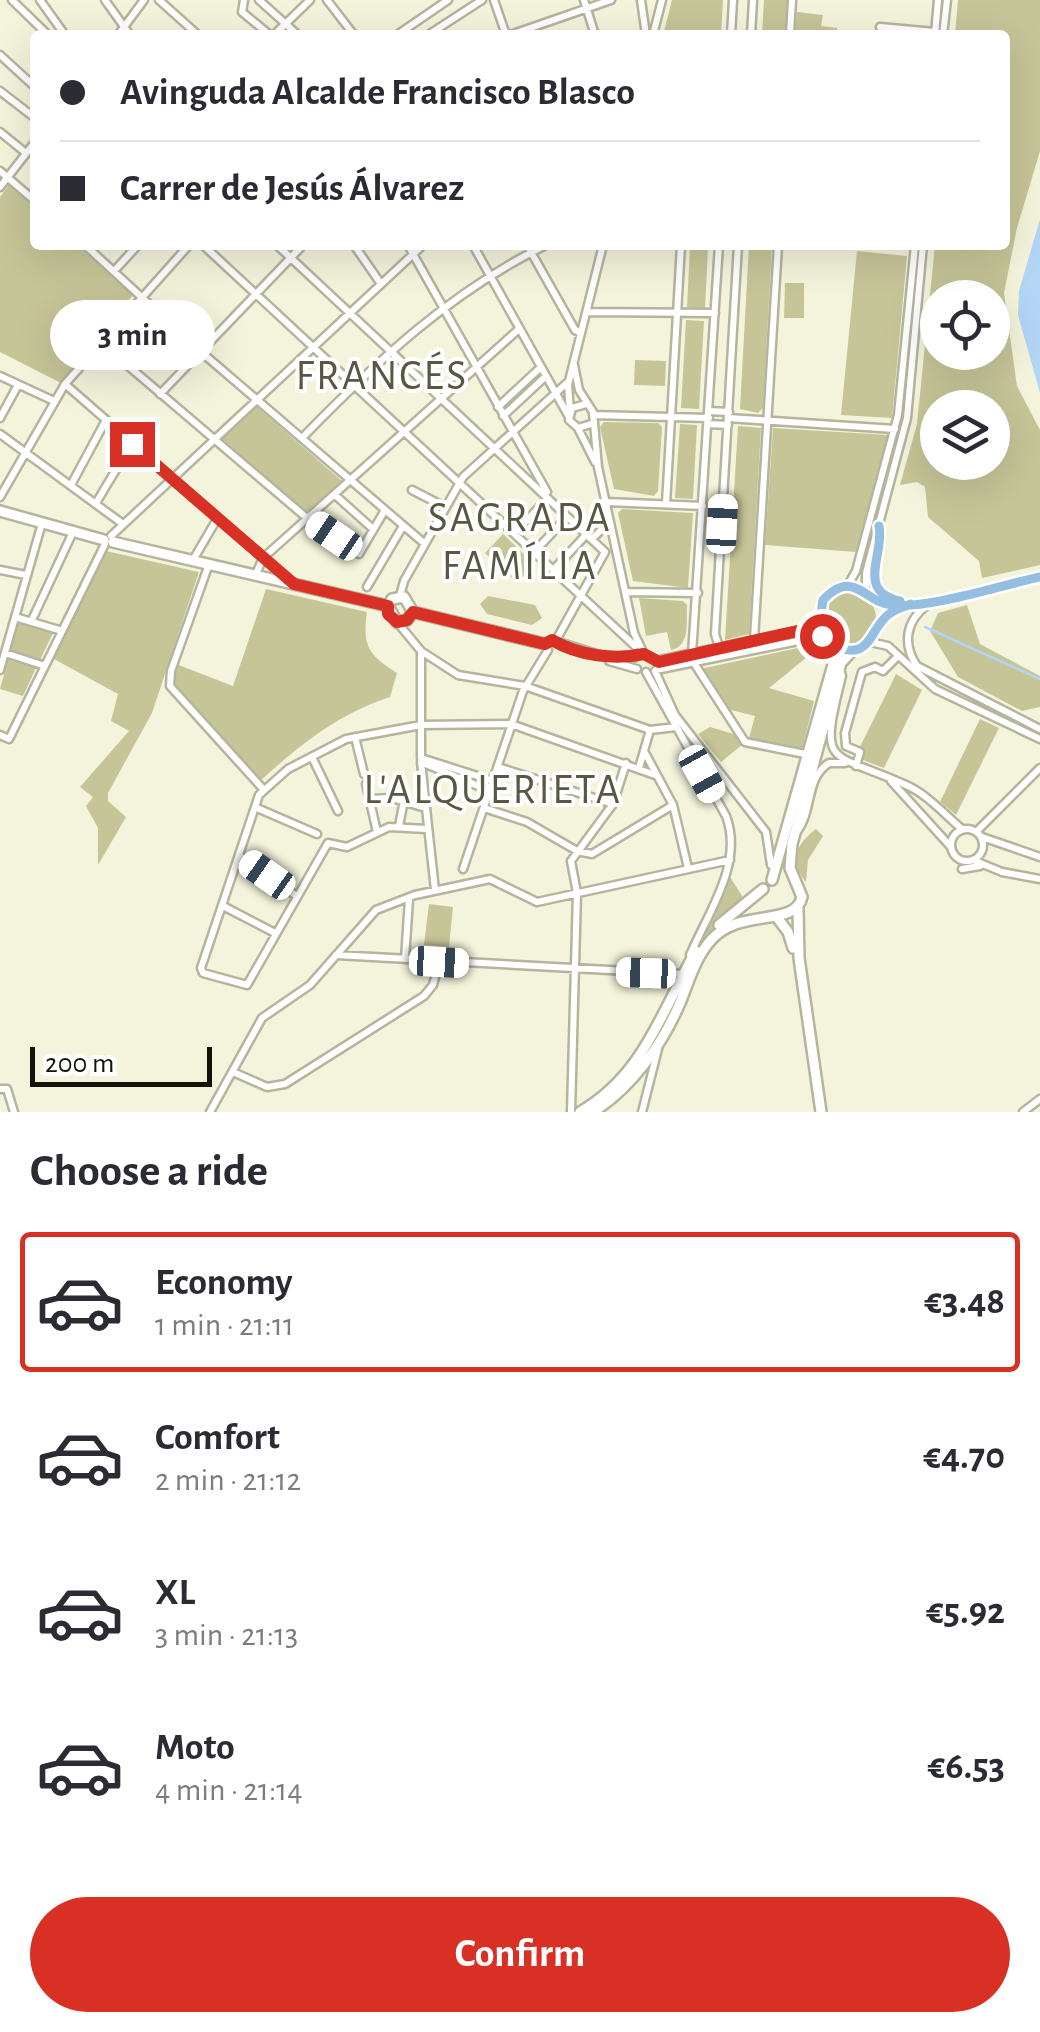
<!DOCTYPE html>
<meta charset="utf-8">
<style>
:root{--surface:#fff;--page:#f7f7f7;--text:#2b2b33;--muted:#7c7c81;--line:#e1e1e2;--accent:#d93025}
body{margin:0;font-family:"Alegreya Sans",sans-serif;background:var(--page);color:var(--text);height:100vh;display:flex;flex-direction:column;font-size:38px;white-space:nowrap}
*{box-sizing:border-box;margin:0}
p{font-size:32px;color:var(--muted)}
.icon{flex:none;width:55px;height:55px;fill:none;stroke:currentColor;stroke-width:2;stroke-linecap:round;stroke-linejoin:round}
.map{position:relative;height:1112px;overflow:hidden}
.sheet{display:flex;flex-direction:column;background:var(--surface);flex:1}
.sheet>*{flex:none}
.hud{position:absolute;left:30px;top:30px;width:980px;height:220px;border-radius:10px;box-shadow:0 10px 40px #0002;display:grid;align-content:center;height:220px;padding:0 30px;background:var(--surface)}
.tools{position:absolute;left:920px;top:280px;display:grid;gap:20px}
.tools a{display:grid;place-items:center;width:90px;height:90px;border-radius:50%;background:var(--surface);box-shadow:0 10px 40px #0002;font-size:50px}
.scale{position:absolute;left:30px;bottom:25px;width:182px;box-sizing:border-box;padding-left:10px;border:5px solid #13130a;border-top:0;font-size:28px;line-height:35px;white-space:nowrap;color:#13130a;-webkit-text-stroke:8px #fff;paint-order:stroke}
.end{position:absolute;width:45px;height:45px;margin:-22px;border:12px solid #d93025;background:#fff;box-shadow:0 0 0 5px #fff}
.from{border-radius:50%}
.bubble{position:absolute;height:70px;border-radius:35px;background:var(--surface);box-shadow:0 10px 40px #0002;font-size:32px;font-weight:700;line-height:70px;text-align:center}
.car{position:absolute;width:30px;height:60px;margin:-30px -15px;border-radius:12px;box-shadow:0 0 8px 2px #0007;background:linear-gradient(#fff 24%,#345 0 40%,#fff 0 76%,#345 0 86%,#fff 0)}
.hud b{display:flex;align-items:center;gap:35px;height:95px;font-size:38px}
.hud b+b{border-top:2px solid var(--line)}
.hud i{width:25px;height:25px;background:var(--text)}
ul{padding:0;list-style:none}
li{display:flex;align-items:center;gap:30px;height:140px;margin:0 20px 15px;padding:0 10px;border:5px solid transparent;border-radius:10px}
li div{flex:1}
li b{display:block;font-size:38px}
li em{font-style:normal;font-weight:700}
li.active{border-color:var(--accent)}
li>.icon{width:90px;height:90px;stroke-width:1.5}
h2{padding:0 30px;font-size:45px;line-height:120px}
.primary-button{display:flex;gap:20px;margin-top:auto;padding:20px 30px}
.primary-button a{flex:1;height:115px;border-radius:60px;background:var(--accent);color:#fff;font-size:40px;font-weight:700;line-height:115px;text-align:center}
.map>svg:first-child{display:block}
</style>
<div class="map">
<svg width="1040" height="1112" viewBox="0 0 1040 1112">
<rect width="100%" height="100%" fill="#f4f4dc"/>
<path fill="#c6c598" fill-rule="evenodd" d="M672,0H723L721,35H663Z
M764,0H787L785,35H762Z
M958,0H1040V151L1017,228L1004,293L1017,386L1040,430V565L982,578L979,561L928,517L925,487L917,482L900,485L917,424L935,245H1005V35H955ZM938,298H992V352H938ZM938,408H992V462H938Z
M797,12L823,15L821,26L837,28V35H795Z
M9,185L35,208V245H77L133,295L61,383L0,352V197Z
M749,245H772L763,408L758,413L740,409Z
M690,248H708L705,309L687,307Z
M857,251L907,256L892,418L841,415Z
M785,283H804V318H784Z
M686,320L704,321L699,409L681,408Z
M635,360L666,361L665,386L634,385Z
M256,406L343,482L308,516L220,441Z
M604,422L658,423L662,427L658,491L654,496L614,489L600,427Z
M680,424L697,425L693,499L675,498Z
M738,426L761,428L749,634L725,640Z
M773,428L888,435L856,552L765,545Z
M622,509L693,513L688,588L633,581L618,513Z
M503,534L535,565L517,583L485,553Z
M106,551L199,572L152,713L108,793V801L126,817L98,865V828L86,806L93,797L80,787L129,731L111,721L118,694L52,658Z
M266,589L367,612C362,645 368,655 397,673L390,697C338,714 301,744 260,781L173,682L176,664L233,686Z
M824 618a26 26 0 1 1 52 0a26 26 0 1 1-52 0Z
M488,596L535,605L542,618L532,625L487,614L480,604Z
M639,598L683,601L687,605C686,622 691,646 671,650L667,632L646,636Z
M967,605L980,644L1040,676V707L1022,711L958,677L930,631L938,613Z
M19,621L53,633L40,660L10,651Z
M807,646L817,649L769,688L814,701L802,750L749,738L755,716L731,710L729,714L700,669Z
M8,660L36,668L23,696L0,689Z
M896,674L922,690L884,768L855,757Z
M980,719L999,728L956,815L940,802Z
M710,727L744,737L743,744L721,762L698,734Z
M816,829L823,836L808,860L806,882C787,862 797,843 816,829Z
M730,877L746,902L701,939Z
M429,904L453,907L449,947L424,945Z"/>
<path fill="#b3d5f6" d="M1040,219V393L1018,315L1019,291Z"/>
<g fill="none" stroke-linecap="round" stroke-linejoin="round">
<path stroke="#b3d5f6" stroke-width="2.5" d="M925,627L1040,679"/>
<g stroke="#b5b59e" stroke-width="11">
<path id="street" d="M12,0L48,35
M40,0L65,35
M105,0L130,35
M159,0L198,35
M244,0L242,12L270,35
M259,0L298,35
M327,0L354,35
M494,0L506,35
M584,0L595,35
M641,0L646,35
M880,27L935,32
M935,34L938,0
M118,35L144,0
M274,35L310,0
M397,35L448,0
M428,35L482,0
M510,35L611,0
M653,35L662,0
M731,35L733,0
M751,35L753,0
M790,35L792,0
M943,35L947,0
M0,55L35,87
M0,91L35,118
M0,132L26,153
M0,171L35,201
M0,187L35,142
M85,245L200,351L425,544
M203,245L635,646
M277,245L605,552L555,642
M354,245L381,284
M408,245L547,492
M473,245L569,417
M527,245L575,330L581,333
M114,271L138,245
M587,312L715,313
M99,341L308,519L359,554L385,510
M574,365L579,390L593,412L598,467L634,633L644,654
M0,376L54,401
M65,384L290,581
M160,394L303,245
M586,404L572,408L569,420L578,428L591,424
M498,407L541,367
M570,411L568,385L603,245
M709,411L729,412
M593,415L709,418
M503,416L546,376
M0,418L18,385
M728,418L895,429
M708,424L728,425
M578,428L595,462
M0,434L123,524
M302,438C376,362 450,292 546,245
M71,485L106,420
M412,490L445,507
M335,495L373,529
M0,497L65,384L189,245
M606,502L703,506
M96,503L132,443
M666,504L681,245
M517,531L545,501
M111,536L423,245
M592,539L609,522
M537,549L565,519
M193,560L217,519
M209,564L171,671L170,686L264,790
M556,567L584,537
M0,570L26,575
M256,574L263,558L519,329
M848,585L856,571L898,415L915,245
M367,587L403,526
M866,591V573L907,418L923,245
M625,592L698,593
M400,596L404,581L463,477L569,381
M927,605C906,621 902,644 917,666L1040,729
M15,617L59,630
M31,622L73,532
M397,622L421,651L458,675L525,686L650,730L676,727
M754,640L778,245
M870,642L888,646L935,689L1040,739
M545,644L552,640L606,657L634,658
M719,647L715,634L738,245
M5,653L42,665
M421,653V758L493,781
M692,654L719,245
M609,661L637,669
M655,661L802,630L817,618
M694,663L745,742L805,754
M840,669L842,676C818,770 829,750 906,785C927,794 945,815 962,829
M0,670L42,523
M656,670L823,636
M655,671L675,715L766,832L771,865
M646,672L726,816C744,863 708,913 690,955
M0,735L9,739L105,544
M355,737L364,774
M644,751L673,805L688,868
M312,757L338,811
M856,766L860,752L846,746L845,733L862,672L875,667L883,671L897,657
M498,767L613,804
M639,768L650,730
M891,781L951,847
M366,784L377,832
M369,799L392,798L422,807
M257,808L317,834
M484,808L527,822L577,851L592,854L673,805
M399,826L404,800
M951 845a16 16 0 1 1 32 0a16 16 0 1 1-32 0Z
M426,829L389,827L347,847L328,843L247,985L203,973L201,968L259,795L288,769L346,739L421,725L511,724L655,775
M977,831L1040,768
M795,834C814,813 804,779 829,763H845
M982,837L1040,857
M240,856L295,895
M973,860L1002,872L1040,879
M463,869L523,691L548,650
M962,869L980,866
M435,890L421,762L490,791
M223,906L275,933
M336,955L683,974
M405,959L409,899
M233,1072L267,1087L285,1084L424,996L433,985L439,962
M0,1089H7L14,1112
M210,1112L262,1018L310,985L376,910L415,895L490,879L537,902L730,860
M571,1112L577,893L571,861L613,804L626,763
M642,1112L658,1049
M1023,1112L1040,1099"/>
</g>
<g stroke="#b5b59e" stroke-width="14">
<path id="secondary" d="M0,511L104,540
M113,542L388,606
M388,606L392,599L404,597L413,612
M388,606L397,622L407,620L413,612
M413,612L545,644
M772,880L834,661L832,645
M798,909L799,958L821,1112
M776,916L788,932L793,948
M719,925L763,889
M580,1112C644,1075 661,1012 696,951
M593,1112C632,1087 662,1045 680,1003C689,981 695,958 711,940C740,907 795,928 802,897L790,868L792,844L841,663L853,650"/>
</g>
<g stroke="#fff" stroke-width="14">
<path id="primary" d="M879,526C885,554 855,591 900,601
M911,604C904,607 895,609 889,614C868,630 872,663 832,645L819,627L823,600C854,567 864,603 892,605C929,609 1002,585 1040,577"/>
</g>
<use href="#street" stroke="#fff" stroke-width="6"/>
<use href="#secondary" stroke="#fff" stroke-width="9"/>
<use href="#primary" stroke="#95bee1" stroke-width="9"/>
</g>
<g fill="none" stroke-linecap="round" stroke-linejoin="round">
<path stroke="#d93025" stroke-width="12" d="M132,444L294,584L388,606V614L397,622L407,620L413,612L545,644L552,640C579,656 615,660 644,654L659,662L802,630L817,618L822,636"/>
</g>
<g text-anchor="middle" stroke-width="8" stroke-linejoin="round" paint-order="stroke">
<g font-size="42" letter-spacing="2.5" fill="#575742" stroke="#fff">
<text x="382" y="389">FRANCÉS</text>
<text x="520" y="531">SAGRADA<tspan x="520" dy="48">FAMÍLIA</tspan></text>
<text x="493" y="803">L'ALQUERIETA</text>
</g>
</g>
</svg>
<div class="tools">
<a><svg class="icon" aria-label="locate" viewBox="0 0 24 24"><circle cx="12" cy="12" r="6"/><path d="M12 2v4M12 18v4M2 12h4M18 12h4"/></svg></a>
<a><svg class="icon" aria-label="layers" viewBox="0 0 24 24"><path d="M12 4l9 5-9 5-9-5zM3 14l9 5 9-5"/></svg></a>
</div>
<div class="scale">200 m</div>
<i class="end from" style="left:822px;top:636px"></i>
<i class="end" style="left:132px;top:444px"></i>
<div class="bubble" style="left:50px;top:300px;width:165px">3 min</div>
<i class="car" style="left:722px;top:524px;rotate:3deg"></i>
<i class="car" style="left:334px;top:536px;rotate:304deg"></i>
<i class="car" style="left:702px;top:774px;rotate:151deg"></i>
<i class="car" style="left:267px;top:875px;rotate:305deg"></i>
<i class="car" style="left:439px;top:962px;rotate:93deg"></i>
<i class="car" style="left:646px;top:973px;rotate:272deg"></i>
<div class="hud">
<b><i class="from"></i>Avinguda Alcalde Francisco Blasco</b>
<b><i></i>Carrer de Jesús Álvarez</b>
</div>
</div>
<section class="sheet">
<h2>Choose a ride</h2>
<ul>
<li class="active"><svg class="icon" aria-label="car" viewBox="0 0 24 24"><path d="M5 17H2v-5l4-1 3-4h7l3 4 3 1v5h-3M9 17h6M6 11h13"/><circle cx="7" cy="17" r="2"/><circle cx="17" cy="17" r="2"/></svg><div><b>Economy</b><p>1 min · 21:11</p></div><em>€3.48</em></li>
<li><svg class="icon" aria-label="car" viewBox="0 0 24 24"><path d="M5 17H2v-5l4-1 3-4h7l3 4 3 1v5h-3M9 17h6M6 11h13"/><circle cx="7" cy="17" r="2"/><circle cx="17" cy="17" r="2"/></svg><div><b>Comfort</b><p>2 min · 21:12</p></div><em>€4.70</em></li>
<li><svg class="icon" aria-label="car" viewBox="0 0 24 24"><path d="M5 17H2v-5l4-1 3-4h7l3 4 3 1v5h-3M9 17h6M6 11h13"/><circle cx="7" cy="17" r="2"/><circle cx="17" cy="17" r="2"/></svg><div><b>XL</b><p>3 min · 21:13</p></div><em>€5.92</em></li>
<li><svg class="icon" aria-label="car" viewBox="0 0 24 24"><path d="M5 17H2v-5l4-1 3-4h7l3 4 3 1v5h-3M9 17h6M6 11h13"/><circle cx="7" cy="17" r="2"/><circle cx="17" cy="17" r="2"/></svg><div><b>Moto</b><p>4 min · 21:14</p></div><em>€6.53</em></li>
</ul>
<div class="primary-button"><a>Confirm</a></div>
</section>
